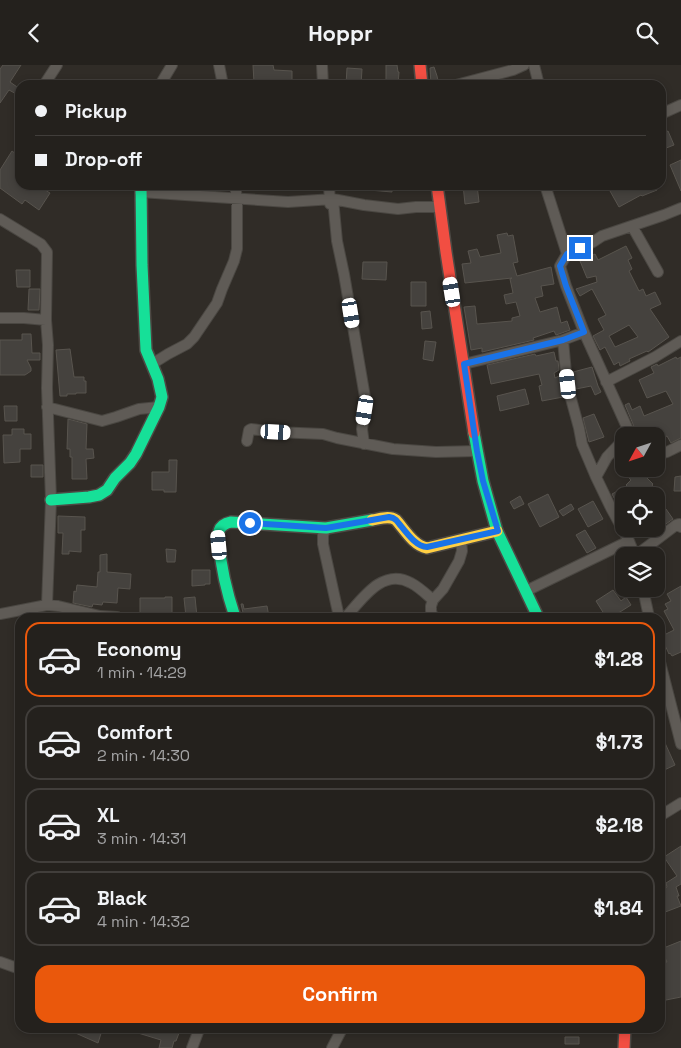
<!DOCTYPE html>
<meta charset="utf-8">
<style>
:root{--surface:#24211d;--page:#2c2926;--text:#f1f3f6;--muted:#a3a3a4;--line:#413e3b;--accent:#ea580c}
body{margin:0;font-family:"Space Grotesk",sans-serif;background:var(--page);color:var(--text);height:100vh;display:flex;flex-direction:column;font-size:19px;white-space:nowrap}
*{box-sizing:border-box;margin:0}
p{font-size:16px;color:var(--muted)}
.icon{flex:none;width:28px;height:28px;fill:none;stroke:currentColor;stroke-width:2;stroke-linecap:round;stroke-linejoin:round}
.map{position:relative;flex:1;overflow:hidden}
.panel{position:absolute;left:15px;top:548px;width:650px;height:420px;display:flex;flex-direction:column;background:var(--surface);border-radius:15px;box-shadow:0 2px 8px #0003,0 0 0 1px var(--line)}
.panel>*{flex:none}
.guide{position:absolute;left:15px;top:15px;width:651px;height:110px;border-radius:15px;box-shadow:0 2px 8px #0003,0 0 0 1px var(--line);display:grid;align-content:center;height:110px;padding:0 20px;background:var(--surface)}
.needle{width:32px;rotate:230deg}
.fabs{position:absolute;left:615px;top:362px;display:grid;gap:10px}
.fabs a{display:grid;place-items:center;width:50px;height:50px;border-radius:10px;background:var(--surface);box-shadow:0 2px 8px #0003,0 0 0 1px var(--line);font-size:25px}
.end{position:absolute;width:22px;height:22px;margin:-11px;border:6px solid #1a73e8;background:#fff;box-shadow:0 0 0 2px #fff}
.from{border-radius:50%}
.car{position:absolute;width:15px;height:30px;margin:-15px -8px;border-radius:6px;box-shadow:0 0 4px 1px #0007;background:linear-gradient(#fff 24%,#345 0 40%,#fff 0 76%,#345 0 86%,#fff 0)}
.guide b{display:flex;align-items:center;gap:18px;height:48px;font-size:19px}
.guide b+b{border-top:1px solid var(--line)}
.guide i{width:12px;height:12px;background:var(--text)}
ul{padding:9px 0 0;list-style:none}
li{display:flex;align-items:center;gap:15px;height:75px;margin:0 10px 8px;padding:0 10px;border:2px solid var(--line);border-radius:15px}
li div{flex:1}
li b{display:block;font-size:19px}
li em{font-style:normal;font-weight:800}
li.on{border-color:var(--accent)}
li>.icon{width:45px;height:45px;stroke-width:1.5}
.action{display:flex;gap:10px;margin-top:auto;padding:10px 20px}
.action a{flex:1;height:58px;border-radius:15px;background:var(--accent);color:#fff;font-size:20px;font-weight:800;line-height:58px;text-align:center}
header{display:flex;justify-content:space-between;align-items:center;height:65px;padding:0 20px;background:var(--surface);font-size:22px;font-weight:800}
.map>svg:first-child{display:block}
</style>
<header><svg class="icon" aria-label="back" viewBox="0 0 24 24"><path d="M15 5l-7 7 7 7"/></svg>Hoppr<svg class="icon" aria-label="search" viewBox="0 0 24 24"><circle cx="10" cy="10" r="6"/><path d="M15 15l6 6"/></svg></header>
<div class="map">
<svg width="681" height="983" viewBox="0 0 681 983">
<rect width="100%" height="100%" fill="#302c27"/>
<path fill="#45423e" stroke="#58544e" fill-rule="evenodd" d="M3,0H21L10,17L20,24V31L9,25L0,38V4Z
M253,0H273L274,5L292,6V20H257V18H254Z
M386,0H397L398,7H399L398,20H386Z
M434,2L437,11L439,20H431L430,3Z
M347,3L362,4L361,20H346Z
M668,66L674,80L661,85V69Z
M12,86L20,92V120H37L50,128L39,145L25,135L22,139L0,123V105Z
M681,95V126L670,100Z
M370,120H392V127L369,125Z
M463,120H477L479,137L465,139Z
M621,120H655L657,125L642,131L641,130L619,142L610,126Z
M507,168L508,171L513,170L518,197L513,198L517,211L551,202L554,219L541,221L543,231L535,233L540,247L557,242L561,258L567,256L570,265L556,270L554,266L533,273L534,275L482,287V283L471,285L464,242L475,241L477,259L512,256V253L520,251L516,237L506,239L504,230L513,228L510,214L512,213L465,218L462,199L471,198L468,186L477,184L480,192L501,188L497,170Z
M626,181L632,193L628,195L632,204L629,206L639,226L643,224L646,231L655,227L661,239L650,244L669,272L648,287L647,286L629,294L630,296L620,301L619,297L614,300L605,282L600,285L593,271L604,265L598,254L606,250L592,224L580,231L576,224L597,217L596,211L587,213L580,196L595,189L598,195ZM629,260L638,272L615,282L609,271Z
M363,197H387L386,215L362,214Z
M16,205H30V222H17Z
M411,217H426V241H411Z
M29,224H40L39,245H28Z
M430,246L432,263L422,264L421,247Z
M22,269H31L32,288H40V295H27L31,303V306L25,310H0V275H22Z
M425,276L436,277L433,296L423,294Z
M70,284L74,312H84V316H86V328H76V329H67V331H60L56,285Z
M554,287L556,296H558L559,305L554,308L555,313L559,311L563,332L542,336L539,321L542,320L539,309L491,319L487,300L535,289L536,291Z
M676,292L677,294L681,292V373L671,378L667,371L656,376V371H638L625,340L629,338L632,345L640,341L644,351L673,339L666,326L647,333L639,315L654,308L651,302L657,299L658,301Z
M592,302L598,321L601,327L595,330L591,321L576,324L574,318L573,307Z
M525,324L529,339L500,346L497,331Z
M4,341H17V356H5Z
M594,349L604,372L589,377L583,353Z
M68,354L87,359L86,384H93L94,393L86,394L87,414H72V392H70V384H67Z
M12,364H24V369H31V384H20V397L4,398L3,370H12Z
M169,395H177L176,427H164V425H152V407H169Z
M31,400H43V412H31Z
M621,404H647L653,411L646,412L653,419L652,420L656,425L649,431H624V452L612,429L627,421L626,420L631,415Z
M681,411V426H674L675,412Z
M548,429L559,452L540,462L528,439Z
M520,431L524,439L514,444L510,437Z
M593,436L603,454L588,462L578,444Z
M656,438L663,446L666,444L673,454L656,466Z
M571,439L574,444L563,451L559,446Z
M58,451L85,452V465H81V487L69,486V489H62L63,468H58Z
M585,465L596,483L587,488L576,470Z
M166,484L176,485L175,497H167Z
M107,489V507L131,509L130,524L118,523L117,538L103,537L102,540L93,539L92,542L73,538L74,526L76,527L77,520L97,522L98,507H100V490Z
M192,505H210V519H205V520L192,521Z
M681,521V587L672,591L670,588L669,589L664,578L660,580V572L674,565L664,546L668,544L665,539L671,536L667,529Z
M613,525L621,536L626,532L631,540L612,552H606L596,536Z
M165,532H172V552H164V550H140V533H165Z
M195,532L197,552H186L184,533Z
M241,539H243L244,544L267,541L269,552H244Z
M660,667L675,700L660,707Z
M681,781V819L676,822L679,831H677L681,841L660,849V826L667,822L666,818L677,811L664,792Z
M681,876V932L661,936L660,901L665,900V897H667L661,884Z
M62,962H86L92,965L93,962H103L98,978Z
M125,962H168L179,968L176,976H174L172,983H159L161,975L125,964Z
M565,972H579V979H565Z"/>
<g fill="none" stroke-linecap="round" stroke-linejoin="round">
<g stroke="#4a4742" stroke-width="12">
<path id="street" d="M219,0L223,20
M322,0L323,20
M534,0L539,20
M44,20L57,0
M160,20L172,0
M456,20L513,5L524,0
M661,49L681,40
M329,120L330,139
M545,120L567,189
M140,127L288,137L333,134L364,140L398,144L416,142H440
M333,134L337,176L344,209L366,338L362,364L364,379
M0,154L41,179L47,187L46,255
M632,161L658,207
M0,253H24L46,255L48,280L47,323L51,435L47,540
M563,275L567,319L579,363L582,379L596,412L611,443L629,476L635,491L676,460L679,459L681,462
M152,299L168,289L187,279L194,272L217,238L222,224L234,196L237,184V134L235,120
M464,299L563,275L584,267
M606,317L655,292L681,276
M47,342L102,356L116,352L139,344L159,342
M631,371L584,267L566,221L560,201L567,189L593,177L602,171L664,150L681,143
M247,376L249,365L251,364L276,367L323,369L337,373L393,384L436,387L477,386
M656,389L667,387L681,380
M596,412L607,392L624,374
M326,463L323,470V479L339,552
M643,524L649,552
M526,526L629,476
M0,549L47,540L58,541L100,551L117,552
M346,552C362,534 383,502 411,518C419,522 426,529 433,535
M433,552L431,546V541L433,535L443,524L459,496L462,486L461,475
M660,597L681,679
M660,751L681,738
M0,897L20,904
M192,983L200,962
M332,983L343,962"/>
</g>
<g stroke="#4d4944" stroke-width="14">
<path id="fast" d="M474,368L483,416L497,466L538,552
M51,435L89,432L99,430L107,425L115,413L130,398L136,389L159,342L162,332L158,314L146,285L142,200L141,120
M235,552C227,528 221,503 219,478C218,474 217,470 219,466C221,460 226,458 231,457L326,463L372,455"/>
</g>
<g stroke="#4d4944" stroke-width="14">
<path id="slow" d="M372,455C380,454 389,450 396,455C405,465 413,480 427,483L497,466"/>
</g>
<g stroke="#4d4944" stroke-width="14">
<path id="jam" d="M420,0L422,20
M437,120L446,187L474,368
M624,983L625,962"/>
</g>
<use href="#street" stroke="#5f5b56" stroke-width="10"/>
<use href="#fast" stroke="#16e098" stroke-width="11"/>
<use href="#slow" stroke="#ffcf43" stroke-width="11"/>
<use href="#jam" stroke="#f24e42" stroke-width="11"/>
</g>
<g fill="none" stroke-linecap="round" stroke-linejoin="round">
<path stroke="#1a73e8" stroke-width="6" d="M250,458L326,463L389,452L393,453L396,455C404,464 415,482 427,482L498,466L483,416L477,386L464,299L563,275L584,267L566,221L560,201L567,189L580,183"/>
</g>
</svg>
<div class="fabs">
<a><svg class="needle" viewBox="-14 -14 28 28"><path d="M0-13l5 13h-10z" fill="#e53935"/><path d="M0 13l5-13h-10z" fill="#a3a3a4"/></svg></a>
<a><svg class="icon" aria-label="locate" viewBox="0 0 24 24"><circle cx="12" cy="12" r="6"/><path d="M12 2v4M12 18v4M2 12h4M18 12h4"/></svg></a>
<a><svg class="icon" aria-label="layers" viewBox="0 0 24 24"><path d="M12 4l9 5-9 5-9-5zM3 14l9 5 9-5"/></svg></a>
</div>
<i class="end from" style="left:250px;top:458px"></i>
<i class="end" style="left:580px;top:183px"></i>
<i class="car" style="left:452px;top:227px;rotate:351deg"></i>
<i class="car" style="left:351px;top:248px;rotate:171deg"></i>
<i class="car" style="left:568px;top:319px;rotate:354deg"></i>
<i class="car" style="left:365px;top:345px;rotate:189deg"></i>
<i class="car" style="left:276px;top:367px;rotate:93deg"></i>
<i class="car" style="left:219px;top:480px;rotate:355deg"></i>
<div class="guide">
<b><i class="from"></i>Pickup</b>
<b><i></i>Drop-off</b>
</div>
<section class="panel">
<ul>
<li class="on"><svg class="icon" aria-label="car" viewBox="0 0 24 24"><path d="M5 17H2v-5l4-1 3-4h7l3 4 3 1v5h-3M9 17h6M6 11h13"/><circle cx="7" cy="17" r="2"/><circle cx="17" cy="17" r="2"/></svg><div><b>Economy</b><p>1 min · 14:29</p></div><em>$1.28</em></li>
<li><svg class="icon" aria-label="car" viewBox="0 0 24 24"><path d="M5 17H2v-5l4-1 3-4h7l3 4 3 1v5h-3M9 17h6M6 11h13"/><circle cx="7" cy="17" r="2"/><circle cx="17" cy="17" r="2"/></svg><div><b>Comfort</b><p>2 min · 14:30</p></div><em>$1.73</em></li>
<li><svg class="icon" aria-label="car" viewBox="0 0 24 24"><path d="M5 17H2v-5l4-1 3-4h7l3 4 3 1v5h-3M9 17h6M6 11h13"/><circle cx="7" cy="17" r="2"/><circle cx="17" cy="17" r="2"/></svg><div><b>XL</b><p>3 min · 14:31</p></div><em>$2.18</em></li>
<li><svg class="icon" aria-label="car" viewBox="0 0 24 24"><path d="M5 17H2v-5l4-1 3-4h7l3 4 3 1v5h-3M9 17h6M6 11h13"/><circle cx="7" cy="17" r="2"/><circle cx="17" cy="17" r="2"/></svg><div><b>Black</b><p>4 min · 14:32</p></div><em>$1.84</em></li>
</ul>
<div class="action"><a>Confirm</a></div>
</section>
</div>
